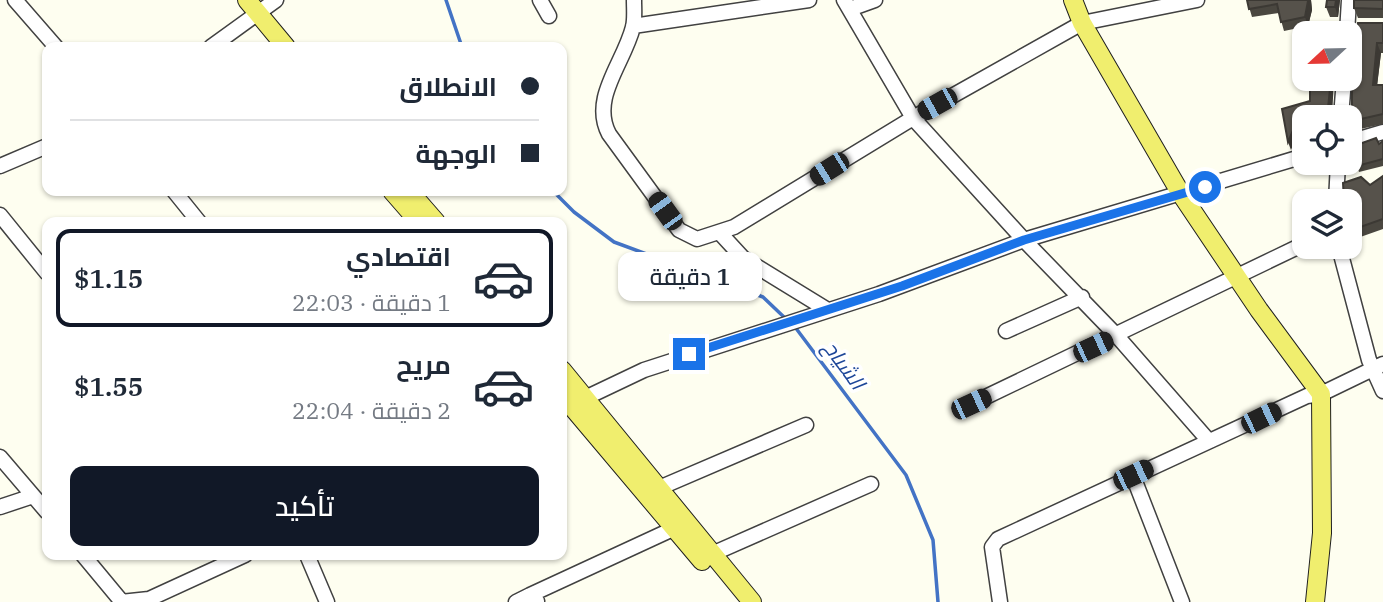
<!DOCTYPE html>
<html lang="ar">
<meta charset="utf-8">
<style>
:root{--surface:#fff;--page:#f2f2f3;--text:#1f2937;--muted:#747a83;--line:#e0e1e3;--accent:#111827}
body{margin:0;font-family:"IBM Plex Serif",Cairo,serif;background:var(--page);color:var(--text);direction:rtl;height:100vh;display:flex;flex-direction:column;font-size:26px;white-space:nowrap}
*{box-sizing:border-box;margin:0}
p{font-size:23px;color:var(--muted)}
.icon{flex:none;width:38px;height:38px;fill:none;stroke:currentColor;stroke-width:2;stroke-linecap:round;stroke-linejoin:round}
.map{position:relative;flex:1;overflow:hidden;direction:ltr}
.details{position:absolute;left:42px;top:217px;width:525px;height:343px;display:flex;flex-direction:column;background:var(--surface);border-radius:14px;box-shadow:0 2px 5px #0004;direction:rtl}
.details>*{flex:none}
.top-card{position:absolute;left:42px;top:42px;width:525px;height:154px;border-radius:14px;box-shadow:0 2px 5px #0004;direction:rtl;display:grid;align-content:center;height:154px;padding:0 28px;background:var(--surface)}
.needle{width:46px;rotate:248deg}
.fabs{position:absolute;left:1292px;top:21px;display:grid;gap:14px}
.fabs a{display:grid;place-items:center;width:70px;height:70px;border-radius:14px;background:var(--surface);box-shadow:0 2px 5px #0004;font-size:35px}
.end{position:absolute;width:32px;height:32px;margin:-16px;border:9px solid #1a73e8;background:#fff;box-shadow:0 0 0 4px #fff}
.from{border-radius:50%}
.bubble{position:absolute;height:49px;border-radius:14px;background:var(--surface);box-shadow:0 2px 5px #0004;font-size:23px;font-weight:600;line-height:49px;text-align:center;direction:rtl}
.car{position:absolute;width:21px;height:42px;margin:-21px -10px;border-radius:9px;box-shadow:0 0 5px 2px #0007;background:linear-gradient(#222 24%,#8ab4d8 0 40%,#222 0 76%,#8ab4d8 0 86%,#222 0)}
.top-card b{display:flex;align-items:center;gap:24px;height:66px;font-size:26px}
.top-card b+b{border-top:2px solid var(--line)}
.top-card i{width:18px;height:18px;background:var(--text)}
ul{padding:12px 0 0;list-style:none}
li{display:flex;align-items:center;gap:21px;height:98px;margin:0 14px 10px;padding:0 14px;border:4px solid transparent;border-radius:14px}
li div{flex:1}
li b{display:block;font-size:26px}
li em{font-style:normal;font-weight:600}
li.selected{border-color:var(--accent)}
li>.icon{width:63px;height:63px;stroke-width:1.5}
.button{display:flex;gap:14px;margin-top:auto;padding:14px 28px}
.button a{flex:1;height:80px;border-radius:14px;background:var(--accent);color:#fff;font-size:28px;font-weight:600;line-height:80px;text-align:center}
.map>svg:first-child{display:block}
</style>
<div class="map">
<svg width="1383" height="602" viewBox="0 0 1383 602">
<rect width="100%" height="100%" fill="#fefef0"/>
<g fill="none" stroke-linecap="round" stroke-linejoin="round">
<path stroke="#4373c5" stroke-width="3.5" d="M446,0L462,47
M553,191L574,212L614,242L763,297L786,319
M795,327L906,475L933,540L938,602"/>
<g stroke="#414141" stroke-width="17">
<path id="minor" d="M15,0L56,47
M540,0L549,16
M634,0C634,9 635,19 633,27C624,63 590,98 609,134L679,230L697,239L734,227L913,118L1082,23L1197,0
M844,0L913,118L1024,240L1117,336L1208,440
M850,9L875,0
M633,26L809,0
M1347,33L1349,0
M211,47L276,0
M1341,117L1344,79
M1349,142L1383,132
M0,166L47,146
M174,191L199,222
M1336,201L1338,163
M0,215L47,273
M720,233L743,258L826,309
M1339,247L1369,360L1383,391
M1006,331L1082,297
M971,404L1304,244
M562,409L644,370L879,294L1024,240L1304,156
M0,457L47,512
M1133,476L1182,602
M659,488L806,425
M0,507L33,496
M712,554L871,484
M83,555L122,602
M307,555L327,602
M530,595L675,528
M121,602L149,599L245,555
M516,602L530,595L537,601
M1000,602L992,547L998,539L1307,396L1321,394L1383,364"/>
</g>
<g stroke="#1f1f1f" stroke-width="20">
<path id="major" d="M247,0L286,47
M1073,0L1082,23L1181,194L1259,310L1321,394L1322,533L1315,602
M392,191L419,222
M409,191L436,222
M562,370L752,602
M562,395L702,561"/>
</g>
<use href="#minor" stroke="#fff" stroke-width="14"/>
<use href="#major" stroke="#f0ee6e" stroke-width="18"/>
</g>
<path fill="#4a4740" d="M1247,0H1311L1312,10L1308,26L1284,31L1279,13L1252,17Z
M1327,0H1340L1338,17H1330L1326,7Z
M1383,0V18H1358L1354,8Z
M1383,23V53H1381L1377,85H1383V124L1356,130L1352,121Z
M1383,141V166L1359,172L1357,166L1379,144Z
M1383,176V229L1349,241V201Z"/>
<path fill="#3c3934" d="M1308,0H1311L1312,10L1308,26L1305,17Z
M1336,0H1340L1338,17L1335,7Z
M1377,43L1381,53L1376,95L1373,85Z
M1331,79H1334L1332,117H1329L1328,108Z
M1298,119L1301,127L1291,150L1288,142Z"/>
<path fill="#56524b" stroke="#3c3934" stroke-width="2" d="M1247,0H1308V1L1305,17L1281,22L1277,4L1249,9Z
M1327,0H1336L1335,7H1326Z
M1354,0H1383V9L1354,8Z
M1358,23H1383V43H1377L1373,85H1383V114L1352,121V61Z
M1312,26L1335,28V33H1312Z
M1310,79H1331L1328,108L1329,117H1304V139L1303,138L1298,119L1288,142L1282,109L1310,101Z
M1376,138L1379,144L1383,141V159L1357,166L1354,146Z
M1383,176V219L1349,231V201H1344L1343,183L1361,177L1370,185Z"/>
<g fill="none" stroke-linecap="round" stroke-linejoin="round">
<path stroke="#1a73e8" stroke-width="9" d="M689,354L902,286L1024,240L1205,187"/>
</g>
<g text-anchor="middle" stroke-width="7" stroke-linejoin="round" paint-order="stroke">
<g font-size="21" font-style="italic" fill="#1e4799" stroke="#fff">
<text transform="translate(844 365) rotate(54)" y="7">الشياح</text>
</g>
</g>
</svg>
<div class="fabs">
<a><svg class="needle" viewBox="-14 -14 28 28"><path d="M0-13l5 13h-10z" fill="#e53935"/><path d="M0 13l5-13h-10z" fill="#747a83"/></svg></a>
<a><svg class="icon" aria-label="locate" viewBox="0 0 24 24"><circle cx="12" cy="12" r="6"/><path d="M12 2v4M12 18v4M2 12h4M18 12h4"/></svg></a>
<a><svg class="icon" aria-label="layers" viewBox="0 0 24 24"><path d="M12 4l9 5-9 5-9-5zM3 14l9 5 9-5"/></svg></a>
</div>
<i class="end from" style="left:1205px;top:187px"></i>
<i class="end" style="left:689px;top:354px"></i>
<div class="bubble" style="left:618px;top:252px;width:144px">1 دقيقة</div>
<i class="car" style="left:937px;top:104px;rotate:241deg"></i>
<i class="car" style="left:829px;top:169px;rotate:238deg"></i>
<i class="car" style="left:665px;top:211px;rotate:324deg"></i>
<i class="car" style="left:1093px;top:347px;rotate:65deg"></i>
<i class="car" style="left:971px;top:404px;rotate:65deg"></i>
<i class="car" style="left:1261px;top:418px;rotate:64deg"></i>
<i class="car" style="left:1133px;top:475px;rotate:65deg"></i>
<div class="top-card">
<b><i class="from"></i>الانطلاق</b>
<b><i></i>الوجهة</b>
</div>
<section class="details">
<ul>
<li class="selected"><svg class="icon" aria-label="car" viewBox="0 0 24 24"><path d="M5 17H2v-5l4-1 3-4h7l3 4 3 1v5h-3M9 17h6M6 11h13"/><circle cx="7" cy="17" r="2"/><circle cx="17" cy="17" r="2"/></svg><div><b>اقتصادي</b><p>1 دقيقة · 22:03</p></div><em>$1.15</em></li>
<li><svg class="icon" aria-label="car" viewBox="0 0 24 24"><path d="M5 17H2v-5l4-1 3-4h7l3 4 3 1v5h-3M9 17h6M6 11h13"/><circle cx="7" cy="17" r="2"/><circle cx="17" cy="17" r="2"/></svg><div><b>مريح</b><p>2 دقيقة · 22:04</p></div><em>$1.55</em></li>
</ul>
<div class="button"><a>تأكيد</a></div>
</section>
</div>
